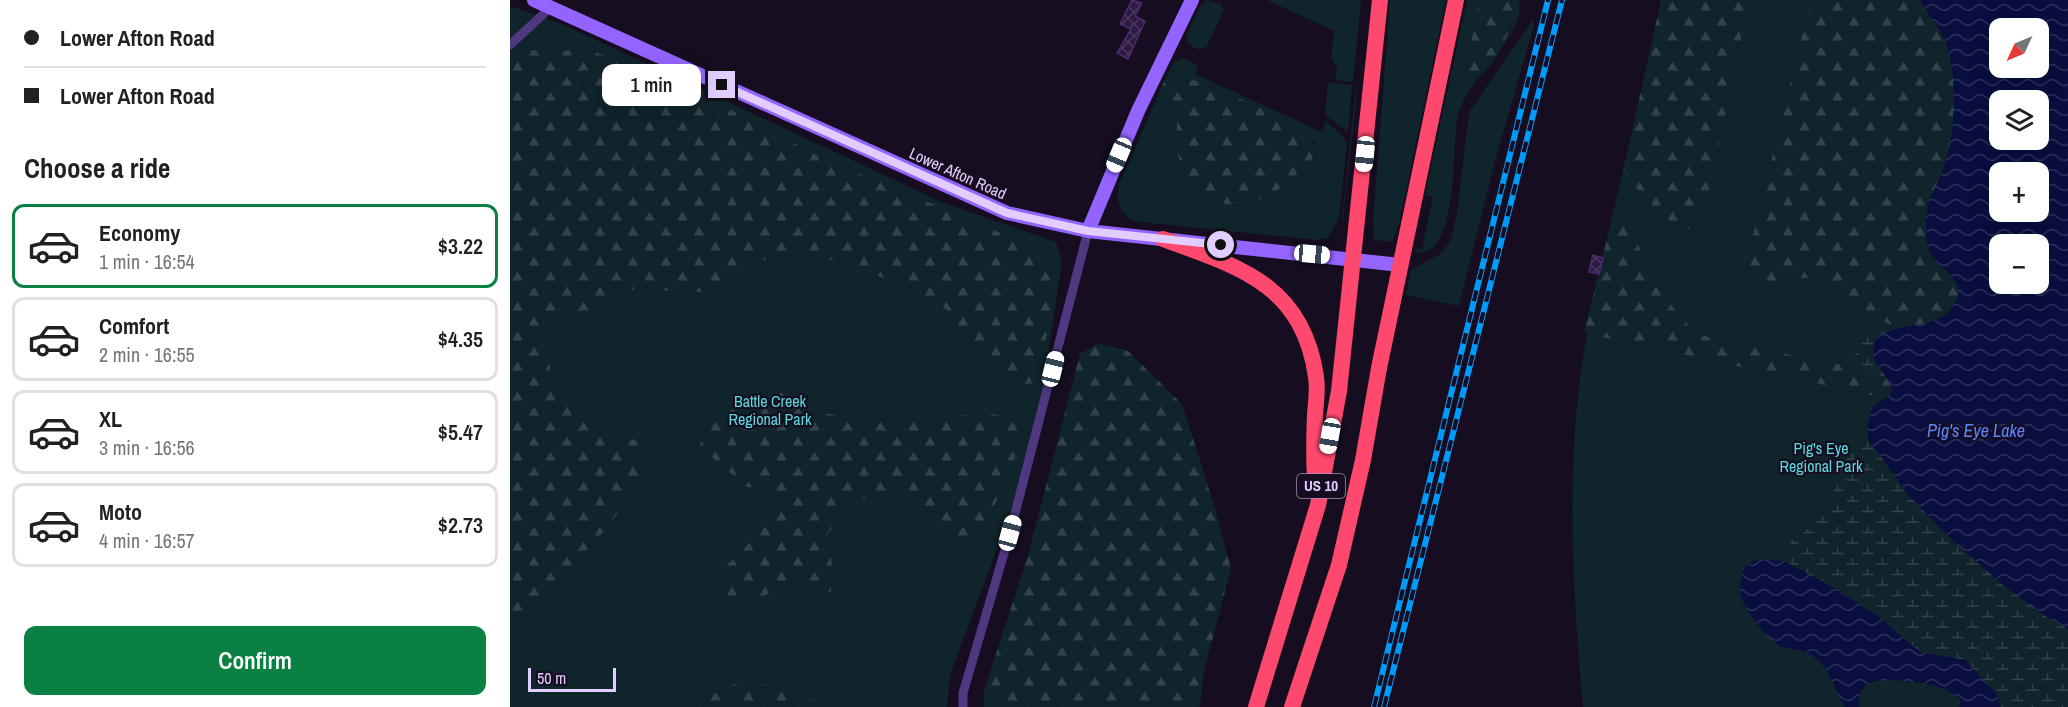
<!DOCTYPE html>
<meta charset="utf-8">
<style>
:root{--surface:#fff;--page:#f6f6f6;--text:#202124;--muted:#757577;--line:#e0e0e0;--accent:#0b8043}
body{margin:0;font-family:"Archivo Narrow",sans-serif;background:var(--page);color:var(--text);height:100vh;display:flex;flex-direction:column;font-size:22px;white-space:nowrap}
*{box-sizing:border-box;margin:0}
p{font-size:20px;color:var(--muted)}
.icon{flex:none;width:33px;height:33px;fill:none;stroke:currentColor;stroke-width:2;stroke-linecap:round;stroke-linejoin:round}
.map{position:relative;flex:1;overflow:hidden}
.panel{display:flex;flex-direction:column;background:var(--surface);width:510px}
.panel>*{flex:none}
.banner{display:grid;align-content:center;height:132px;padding:0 24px;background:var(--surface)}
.needle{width:39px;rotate:226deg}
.tools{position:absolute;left:1479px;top:18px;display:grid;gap:12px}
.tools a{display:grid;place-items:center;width:60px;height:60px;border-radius:12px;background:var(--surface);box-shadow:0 6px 24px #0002;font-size:30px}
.scale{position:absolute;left:18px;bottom:15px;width:88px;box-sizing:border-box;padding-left:6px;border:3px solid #e1cdff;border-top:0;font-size:16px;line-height:21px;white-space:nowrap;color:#e1cdff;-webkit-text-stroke:4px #160d21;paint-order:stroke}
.end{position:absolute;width:27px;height:27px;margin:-14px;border:8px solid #e1cdff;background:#111;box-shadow:0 0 0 3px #111}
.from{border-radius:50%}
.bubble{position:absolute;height:42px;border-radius:12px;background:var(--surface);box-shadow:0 6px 24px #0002;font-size:20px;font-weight:600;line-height:42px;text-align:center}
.car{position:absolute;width:18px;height:36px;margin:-18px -9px;border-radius:8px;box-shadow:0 0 4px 2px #0007;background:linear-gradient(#fff 24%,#345 0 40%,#fff 0 76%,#345 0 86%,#fff 0)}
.banner b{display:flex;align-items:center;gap:21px;height:57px;font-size:22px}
.banner b+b{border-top:2px solid var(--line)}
.banner i{width:15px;height:15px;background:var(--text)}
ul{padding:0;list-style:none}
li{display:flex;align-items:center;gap:18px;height:84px;margin:0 12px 9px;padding:0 12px;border:3px solid var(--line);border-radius:12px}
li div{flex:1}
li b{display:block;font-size:22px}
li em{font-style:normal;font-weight:600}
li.current{border-color:var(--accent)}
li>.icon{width:54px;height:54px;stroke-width:1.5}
h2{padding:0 24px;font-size:27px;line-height:72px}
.cta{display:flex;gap:12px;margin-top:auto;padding:12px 24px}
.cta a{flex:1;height:69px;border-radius:12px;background:var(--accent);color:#fff;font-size:24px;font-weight:600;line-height:69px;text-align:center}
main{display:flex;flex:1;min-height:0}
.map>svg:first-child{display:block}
</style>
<main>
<section class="panel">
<div class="banner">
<b><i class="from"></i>Lower Afton Road</b>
<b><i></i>Lower Afton Road</b>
</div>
<h2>Choose a ride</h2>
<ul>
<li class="current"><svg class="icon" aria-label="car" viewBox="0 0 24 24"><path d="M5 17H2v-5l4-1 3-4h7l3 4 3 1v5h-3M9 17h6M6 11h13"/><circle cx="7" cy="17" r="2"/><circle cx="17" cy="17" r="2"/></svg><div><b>Economy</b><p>1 min · 16:54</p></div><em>$3.22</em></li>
<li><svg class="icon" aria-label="car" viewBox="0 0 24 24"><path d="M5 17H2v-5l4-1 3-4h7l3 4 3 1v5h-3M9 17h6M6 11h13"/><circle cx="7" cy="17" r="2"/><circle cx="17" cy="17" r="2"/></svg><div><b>Comfort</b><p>2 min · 16:55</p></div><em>$4.35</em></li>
<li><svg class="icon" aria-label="car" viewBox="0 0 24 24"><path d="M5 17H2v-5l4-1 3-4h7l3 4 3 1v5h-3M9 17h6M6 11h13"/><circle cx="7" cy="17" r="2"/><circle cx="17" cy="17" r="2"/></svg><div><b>XL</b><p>3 min · 16:56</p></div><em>$5.47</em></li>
<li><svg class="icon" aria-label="car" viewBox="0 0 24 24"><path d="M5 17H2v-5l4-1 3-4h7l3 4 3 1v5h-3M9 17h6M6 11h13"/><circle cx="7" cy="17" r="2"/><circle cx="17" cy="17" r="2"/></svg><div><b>Moto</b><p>4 min · 16:57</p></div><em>$2.73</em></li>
</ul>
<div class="cta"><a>Confirm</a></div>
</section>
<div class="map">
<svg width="1558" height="707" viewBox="0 0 1558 707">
<defs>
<pattern id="forest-firs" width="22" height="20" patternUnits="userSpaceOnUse" patternTransform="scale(1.5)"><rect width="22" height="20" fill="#10242b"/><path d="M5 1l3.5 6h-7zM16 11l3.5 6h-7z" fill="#32434b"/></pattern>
<pattern id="wetland-marsh" width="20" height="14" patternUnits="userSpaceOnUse" patternTransform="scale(1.5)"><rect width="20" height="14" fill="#10242b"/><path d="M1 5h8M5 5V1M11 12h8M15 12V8" fill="none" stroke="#32434b"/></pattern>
<pattern id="water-waves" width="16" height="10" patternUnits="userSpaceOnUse" patternTransform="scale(1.5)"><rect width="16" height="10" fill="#090e3e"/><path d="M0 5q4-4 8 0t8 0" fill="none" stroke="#2d305b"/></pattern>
<pattern id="building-cross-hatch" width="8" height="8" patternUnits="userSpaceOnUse" patternTransform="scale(1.5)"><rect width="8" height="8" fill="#2d1942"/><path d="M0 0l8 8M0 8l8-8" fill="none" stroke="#4b395e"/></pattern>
</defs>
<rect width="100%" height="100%" fill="#160d21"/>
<path fill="#10242b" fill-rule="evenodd" d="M697,0L711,4L714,10L697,46L690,50L679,45L676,37L690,6Z
M757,0H851L843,82L825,80L827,67L821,57L824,31Z
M880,0H936L889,224L882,242L864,240L863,221Z
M957,0H969V5L956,71L965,79L971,74C962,87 952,99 948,115C941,144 950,252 909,253L905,251V248L912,249L923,197L915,195Z
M1005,0H1009C1013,20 999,37 987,53L1001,29Z
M1153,0H1558V707H1073C1063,595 1056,482 1071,370C1078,321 1092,272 1101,223L1100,225ZM1490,28H1528V68H1490ZM1490,100H1528V140H1490ZM1490,172H1528V212H1490ZM1490,244H1528V284H1490Z
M0,6L52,24L434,203L546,242L552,262L524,450L440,675L437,707H0Z
M1024,18V26L987,154L949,306L896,295L901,270L930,254L940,242L947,213L959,112Z
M673,58L688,65L685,74L812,132L816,121L830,133L837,143L829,218L818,238L807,240L630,222C609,217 604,201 610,182L646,100L666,115C671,129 666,147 671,165C676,178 685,189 697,197C739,223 772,181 803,157L806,147L804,141L798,137L755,111L703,86L682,80L654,81L663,63Z
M818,82L842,85L838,132L815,115Z
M846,85V102L833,220L832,219Z"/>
<path fill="url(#forest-firs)" d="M969,0H1005C1007,21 984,73 963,79L956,71Z
M1151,0H1239L1194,215L1188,225L1176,230C1162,228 1117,182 1114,168Z
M1301,0H1410C1419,14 1430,28 1436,43C1447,74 1446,131 1436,162C1427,191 1410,212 1418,245C1422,264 1442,271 1449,289C1448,302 1440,311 1430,318C1373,354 1351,286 1300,278C1284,275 1257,292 1246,286C1232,278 1239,255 1241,243Z
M0,44L10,50L83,51L221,110L316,160L474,225L539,258L543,309L525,383L499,386L453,337L441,312L382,281L324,260L263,255L196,292L104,289L72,317H47L35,338L42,379L72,402L99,438L133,440L127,486L95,530L12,621L0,625Z
M682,80C703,83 799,129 806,147C805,160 795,168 785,176C754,204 711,221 680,182C670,169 666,149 666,133C667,127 668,121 666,115L646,100L654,81Z
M1107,220L1118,228C1141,262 1159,325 1201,338C1247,351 1294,355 1340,367C1351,369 1365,371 1375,377C1381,380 1383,386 1382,392L1375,398L1074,333L1100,226Z
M588,343L618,351L672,404L705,508L721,569L694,671L690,707H474V691L519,552L570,354Z
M273,388L314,413L359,421L409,422L476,412L514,422L501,472L466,542C436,539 417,517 398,496C351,491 346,501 317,534L322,563L321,591L300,601L284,583L220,610L210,570C242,547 252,526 267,489L237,487L189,446L203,422L238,399Z
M225,684L290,687L308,707H175Z"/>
<path fill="url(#wetland-marsh)" d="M1405,327L1380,332L1364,342L1363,358L1378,380L1347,362L1344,348L1354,336Z
M1358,439C1380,467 1404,493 1428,519C1468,561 1507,600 1558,629V707H1490L1487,694L1455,660L1410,652L1392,636L1321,586L1274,561L1281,542L1304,524L1326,487L1331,464Z"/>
<path fill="url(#water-waves)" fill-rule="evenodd" d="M1410,0H1558V629L1535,616L1494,586L1443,541L1400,497L1358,439L1357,425L1363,406L1380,395L1383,389L1363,357L1364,342C1385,317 1429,335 1446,301C1457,280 1428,269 1420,252C1416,244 1416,234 1416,225C1415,201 1429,183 1436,161C1446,130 1447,74 1436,43C1430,27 1418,15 1410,0ZM1490,28H1528V68H1490ZM1490,100H1528V140H1490ZM1490,172H1528V212H1490ZM1490,244H1528V284H1490Z
M1249,559L1274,561L1321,586L1369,617L1410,652L1455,660L1487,694L1490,707H1449L1451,700C1446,696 1441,692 1435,689C1420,683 1369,675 1356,685C1349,691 1349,699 1349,707H1335C1325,690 1320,668 1303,656C1294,649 1282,650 1272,647C1259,643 1232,606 1230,593C1229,583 1232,574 1236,565Z"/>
<path fill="url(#building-cross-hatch)" stroke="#4b2b6e" stroke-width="1.5" d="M622,0L632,3L625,16L635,21L618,59L607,53L621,29L610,24Z
M1083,255L1093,258L1089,274L1079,272Z"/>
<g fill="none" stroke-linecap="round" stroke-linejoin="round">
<path stroke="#4f3880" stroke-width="9" d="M0,45L40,8
M453,707V693L500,533L578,231"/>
<path stroke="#9364ff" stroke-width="14" d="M24,0L497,213L578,231L890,265
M578,231L628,111L682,0"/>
<path stroke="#ff486d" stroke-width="16" d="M653,239C730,267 793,285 806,377C808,389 806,402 805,414C804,439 803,463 806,487
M746,707L808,505L829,391L870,0
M782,707L829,565L853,460L869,368L946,0"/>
<g stroke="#009af8" stroke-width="6">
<path id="rail" d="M864,707L1038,0
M874,707L1052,0"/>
</g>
<use href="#rail" stroke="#160d21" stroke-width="4" stroke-dasharray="11" stroke-linecap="butt"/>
</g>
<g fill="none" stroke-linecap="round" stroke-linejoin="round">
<path stroke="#e1cdff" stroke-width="8" d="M212,85L497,213L578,231L711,245"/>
</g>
<g text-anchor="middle" stroke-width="4.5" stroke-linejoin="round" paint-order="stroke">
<rect fill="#160d21" stroke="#a493bc" stroke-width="1.5" x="787" y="474" width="48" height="24" rx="4.5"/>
<g font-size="15" font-weight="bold" fill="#e1cdff">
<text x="811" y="491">US 10</text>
</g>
<g font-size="16" fill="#e1cdff" stroke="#160d21">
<text transform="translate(448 173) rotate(24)" y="6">Lower Afton Road</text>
</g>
<g font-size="16" fill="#59dbdf" stroke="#160d21">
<text x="260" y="407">Battle Creek<tspan x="260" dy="18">Regional Park</tspan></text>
<text x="1311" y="454">Pig's Eye<tspan x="1311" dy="18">Regional Park</tspan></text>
</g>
<g font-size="18" font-style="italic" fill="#5b85ff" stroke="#160d21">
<text x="1466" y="437">Pig's Eye Lake</text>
</g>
</g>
</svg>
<div class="tools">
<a><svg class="needle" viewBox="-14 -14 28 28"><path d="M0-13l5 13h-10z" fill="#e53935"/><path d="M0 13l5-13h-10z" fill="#757577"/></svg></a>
<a><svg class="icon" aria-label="layers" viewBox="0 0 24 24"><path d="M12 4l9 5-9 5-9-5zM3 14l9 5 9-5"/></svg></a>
<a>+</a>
<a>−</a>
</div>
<div class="scale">50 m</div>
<i class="end from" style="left:711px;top:245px"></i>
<i class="end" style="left:212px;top:85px"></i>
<div class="bubble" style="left:92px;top:64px;width:99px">1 min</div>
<i class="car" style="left:855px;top:154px;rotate:186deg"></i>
<i class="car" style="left:609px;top:155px;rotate:203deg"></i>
<i class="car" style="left:802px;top:254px;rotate:95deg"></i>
<i class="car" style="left:543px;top:369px;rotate:14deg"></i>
<i class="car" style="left:820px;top:436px;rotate:190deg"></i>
<i class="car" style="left:500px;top:533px;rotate:15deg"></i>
</div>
</main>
